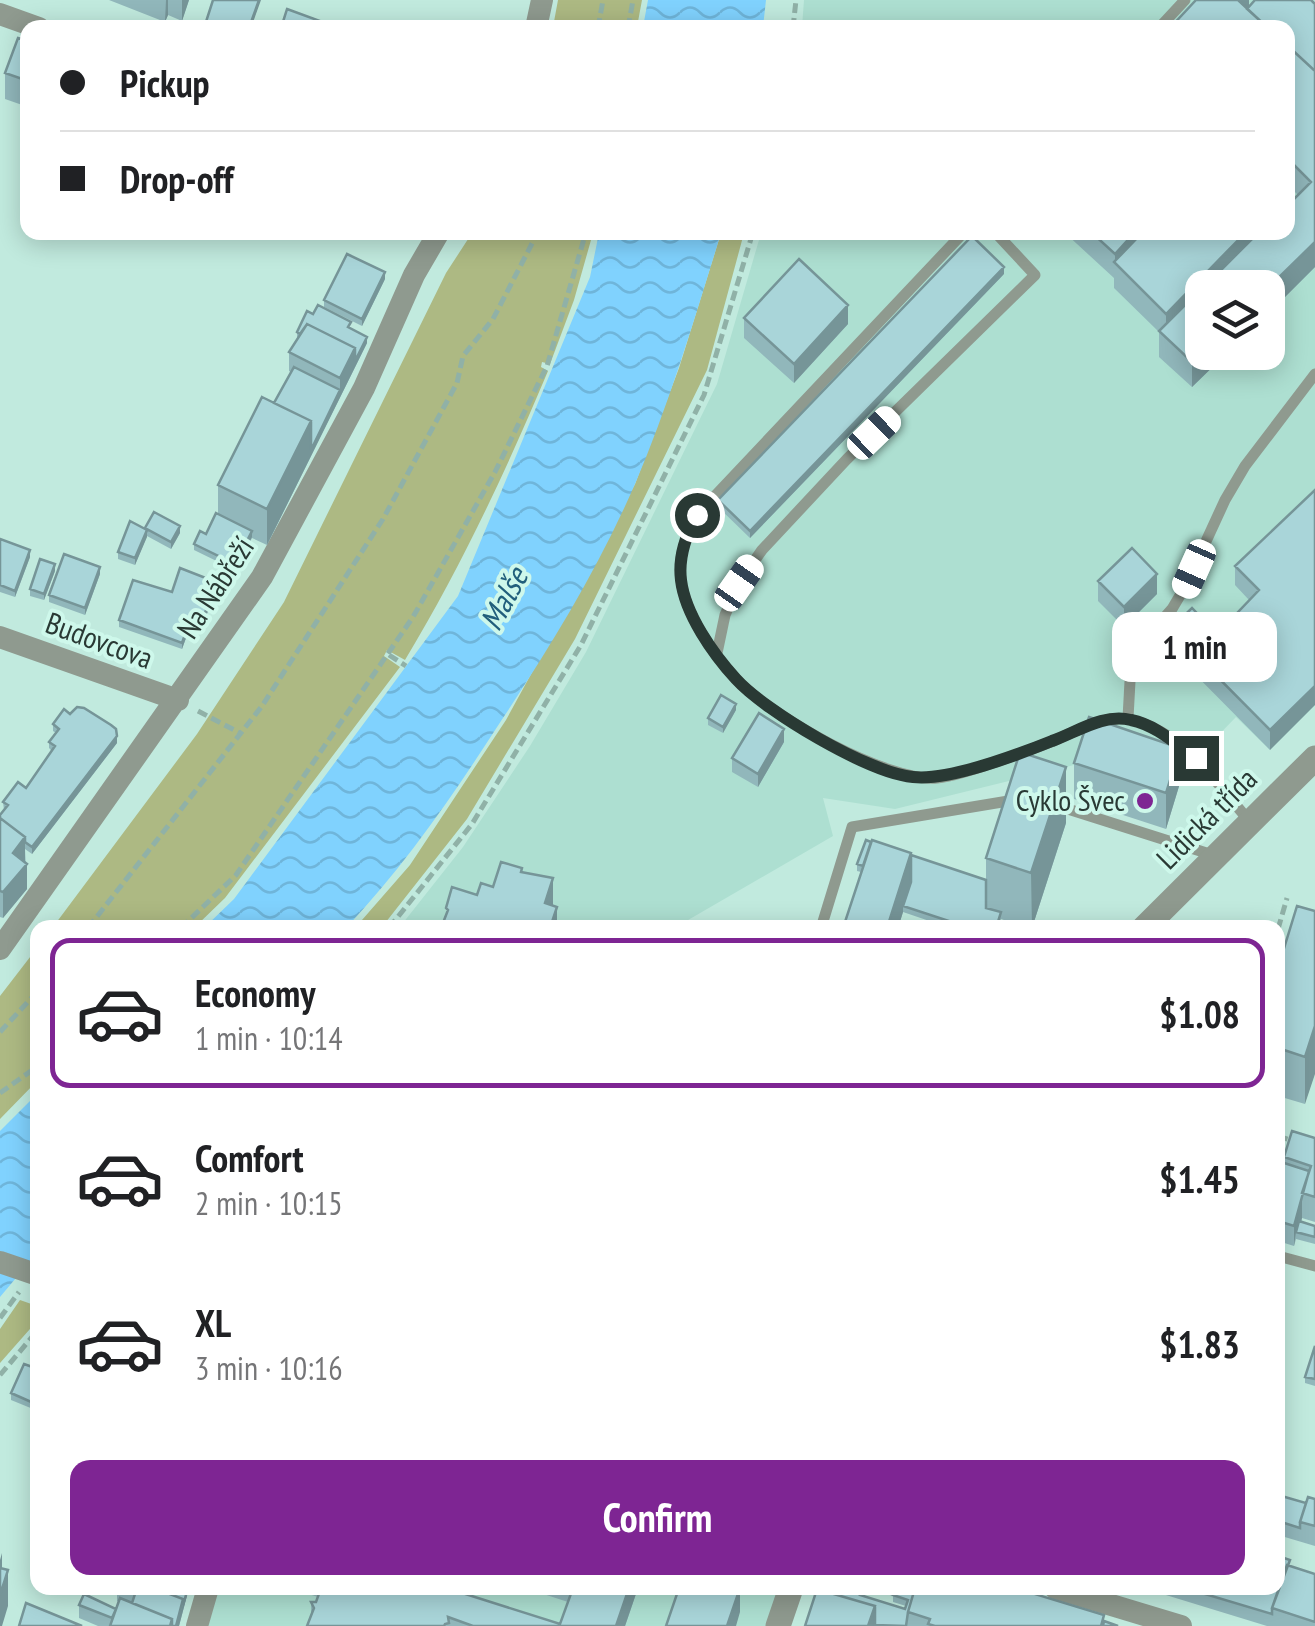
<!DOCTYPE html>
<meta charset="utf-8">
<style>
:root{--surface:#fff;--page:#f6f6f6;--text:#202124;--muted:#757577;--line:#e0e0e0;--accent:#7e2593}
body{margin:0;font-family:"PT Sans Narrow",sans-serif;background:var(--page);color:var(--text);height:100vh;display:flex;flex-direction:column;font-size:38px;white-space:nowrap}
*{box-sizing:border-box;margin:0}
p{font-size:32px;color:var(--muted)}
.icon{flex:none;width:55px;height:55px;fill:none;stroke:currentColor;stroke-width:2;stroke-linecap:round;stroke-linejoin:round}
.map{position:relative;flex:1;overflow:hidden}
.sheet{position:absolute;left:30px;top:920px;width:1255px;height:675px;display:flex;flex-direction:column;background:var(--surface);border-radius:20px;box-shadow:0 5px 25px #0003}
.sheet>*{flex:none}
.banner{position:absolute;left:20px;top:20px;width:1275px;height:220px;border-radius:20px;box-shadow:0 5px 25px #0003;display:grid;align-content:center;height:220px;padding:0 40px;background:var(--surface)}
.controls{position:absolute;left:1185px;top:270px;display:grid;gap:20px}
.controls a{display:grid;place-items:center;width:100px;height:100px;border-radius:20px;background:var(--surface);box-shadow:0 5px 25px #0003;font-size:50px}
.end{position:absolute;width:45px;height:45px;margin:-22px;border:12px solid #293934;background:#fff;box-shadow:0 0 0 5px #fff}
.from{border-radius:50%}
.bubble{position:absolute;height:70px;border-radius:20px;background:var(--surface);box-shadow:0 5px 25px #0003;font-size:32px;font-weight:700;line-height:70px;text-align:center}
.car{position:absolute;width:30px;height:60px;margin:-30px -15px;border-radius:12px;box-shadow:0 0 8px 2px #0007;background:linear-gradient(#fff 24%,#345 0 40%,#fff 0 76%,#345 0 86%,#fff 0)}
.banner b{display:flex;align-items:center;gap:35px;height:95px;font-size:38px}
.banner b+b{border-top:2px solid var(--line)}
.banner i{width:25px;height:25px;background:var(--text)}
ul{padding:18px 0 0;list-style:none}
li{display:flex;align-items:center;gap:30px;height:150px;margin:0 20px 15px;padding:0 20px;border:5px solid transparent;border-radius:20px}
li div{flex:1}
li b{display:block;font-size:38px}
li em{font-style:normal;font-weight:700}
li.selected{border-color:var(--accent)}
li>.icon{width:90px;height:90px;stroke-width:1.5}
.action{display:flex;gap:20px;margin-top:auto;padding:20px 40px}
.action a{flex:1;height:115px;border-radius:20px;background:var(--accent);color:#fff;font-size:40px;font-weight:700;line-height:115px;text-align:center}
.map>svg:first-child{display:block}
</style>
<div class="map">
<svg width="1315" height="1626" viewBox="0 0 1315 1626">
<defs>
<pattern id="water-waves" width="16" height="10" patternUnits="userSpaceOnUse" patternTransform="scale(2.5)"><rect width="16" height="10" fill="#80d2fe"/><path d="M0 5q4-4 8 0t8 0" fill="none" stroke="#6fb5da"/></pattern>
</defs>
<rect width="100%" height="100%" fill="#c1eade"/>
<path fill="#addfd1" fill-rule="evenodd" d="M804,0H1315V705L1270,750L1236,717L1173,782L1086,762L895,809L823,798L833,836L676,927L399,928L463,847L530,746L586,652L717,384L761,233L1288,232V28L802,27ZM1202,288H1268V352H1202Z
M216,1588H783L770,1626H206Z"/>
<path fill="#adb983" d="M558,0H642L637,27H553Z
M472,233H593L574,300L550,364L542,362L541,367L548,371C506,471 461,567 405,660L387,650L384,656L400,667L225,898L195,927H53L197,734L284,602L446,273Z
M721,233H744L707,370L575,639L467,819L382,927L355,928L410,865L506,720L635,484L679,368Z
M37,948V1081L0,1119V996Z
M20,1300L37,1306V1321L0,1363V1329Z"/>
<path fill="url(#water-waves)" d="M648,0H766L763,27H643Z
M599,233H721C695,317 670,402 635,484C599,567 551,646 501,721C454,794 406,864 347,927H205L234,899L458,596L590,277Z
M37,1094V1253L0,1297V1131Z"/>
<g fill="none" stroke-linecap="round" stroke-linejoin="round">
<path stroke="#90b1a7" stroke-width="5" stroke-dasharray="10 5" stroke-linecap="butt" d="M598,28L603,0
M628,28L633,0
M793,28L796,0
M389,655L406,666
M198,711L240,733
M88,928L262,706L383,519L457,383L463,356L493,319L538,232
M181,928L236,875L413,617L495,472L547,366L586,232
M389,928L472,824L581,645L704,395L753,232
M1278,929L1287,898
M0,1032L38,991
M0,1093L38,1066
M1278,1136L1293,1141
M0,1318L19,1292
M0,1375L38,1330"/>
<path stroke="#8f9a8f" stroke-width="11" d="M1159,28L1185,0
M964,232L697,515C686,535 678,556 681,580C685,614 713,654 736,679C770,716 886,782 937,778C962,776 1027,751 1053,741C1078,731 1105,713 1132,720C1185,733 1217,784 1251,823
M717,653L725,615L739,583L762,550L847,459L1035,275L995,232
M1128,718L1131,663L1141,644L1172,609L1185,587L1225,500L1245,466L1315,374
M1052,804L1216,856
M821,928L852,827L1020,799
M1278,1256L1315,1266"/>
<path stroke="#8f9a8f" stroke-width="22" d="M0,14L39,28
M536,28L542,0
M0,637L178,700
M0,949L262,577L364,388L414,275L439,232
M1055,1588L1181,1626
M197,1626L208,1588"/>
<path stroke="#8f9a8f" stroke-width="25" d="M1144,928L1315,758
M778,1626L791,1588"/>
<path stroke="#8f9a8f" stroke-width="22" d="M0,1262L38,1275"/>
</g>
<path fill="#91b7bb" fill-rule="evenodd" d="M109,0H189L182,21L168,15L165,22Z
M1249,0V6L1311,0L1315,267L1268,314V288L1202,352H1228L1192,387L1159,357V332L1114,288V278L1064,232H1288L1298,195L1288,185V28H1170Z
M28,41V107L5,99V73Z
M1004,274L750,538L718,507V500Z
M385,279L362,326L324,307V300Z
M744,318L848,324L794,383L744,338Z
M351,328L367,343L267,545L252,538L235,570L194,550V544L206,534L218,514V485L274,403L291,372L289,371V352L297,339V332Z
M1315,490L1270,750L1170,649V629L1217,634L1249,600L1235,585V566Z
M145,529L180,533L171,549L147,536L135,565L118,559V552Z
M0,539L30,557L15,597L0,592Z
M55,571L44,600L30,596V589Z
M100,574L85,615L49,602V595Z
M1098,581L1157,594L1124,627L1098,601Z
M216,588L201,631L190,627L182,649L119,627V620L172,592Z
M736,710L723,733L708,725V718Z
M70,714L117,743L32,854L25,849L27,889L3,918L0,917V815L4,810L3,802L26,788L52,751L49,748V742L56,733L53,731V724Z
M784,742L758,787L732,772V758Z
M1074,763L1180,783L1166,829L1074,799Z
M1066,823L1032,928H1027L1001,919L998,928H950L903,912L898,928H843L861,872L857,871V864L911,855L986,880V858Z
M1315,911L1305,1104L1278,1096V968Z
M1315,1138V1222L1302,1218L1301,1222L1315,1226V1244L1296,1239L1294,1246L1278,1241V1161L1284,1163V1157Z
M1315,1346V1386L1305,1383V1377Z
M38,1369V1411L11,1400V1393Z
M1278,1495L1306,1503L1315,1499V1546L1278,1535Z
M1290,1566L1315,1574V1626H1267L1143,1588H1278Z
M117,1588H189L179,1626H98L79,1618V1605L116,1609L119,1602L117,1601Z
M290,1588H470L467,1595L560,1624L568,1602L525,1588H638L625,1626H307L311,1615V1602H316L318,1597Z
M824,1588H1015L1118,1626H805ZM865,1588L893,1596V1602L906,1606L905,1609L862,1595Z"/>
<path fill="#769598" d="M166,0H168V15L165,22Z
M182,0H189L182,21Z
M259,0H261L251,28H249Z
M1238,0H1249V13Z
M1135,232H1158L1115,263V254Z
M1246,232H1271L1166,339V314Z
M1315,242V267L1268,314V288Z
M1004,267V274L750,538V531Z
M385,272V279L362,326V319Z
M848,305V324L794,383V364Z
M367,337V343L267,545V509L311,421L340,391V378L355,348Z
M1202,352H1228L1192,387V362Z
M180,526V533L171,549V542Z
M147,530V537L135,565V558Z
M252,531V537L235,570V564Z
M30,550V557L15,597V591Z
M55,564V571L44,600V594Z
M100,567V574L85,615V608Z
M1157,574V594L1124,627V607Z
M216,582V588L201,631V624Z
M190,620V627L182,649V643Z
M1315,686V705L1270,750V730Z
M736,704V710L723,733V727Z
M784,729V742L758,787V774Z
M117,736V743L32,854V847Z
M1180,748V783L1166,829V793Z
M1066,767V823L1032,928L1031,873Z
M25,837V863L13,853Z
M911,853V889L903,906V912L898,928H887Z
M27,864V889L3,918V892Z
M553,878V914L545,903Z
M557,907V928H550Z
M1315,1026V1074L1305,1104V1057Z
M1302,1198V1218L1298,1233L1296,1232L1294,1246V1226Z
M2,1553V1589L8,1570V1606L2,1626H0V1560Z
M188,1588H189L179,1626H176Z
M461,1588H470L459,1617V1592Z
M629,1588H638L625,1626H616Z
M740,1588V1612L736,1626H727Z
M875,1606V1626H868Z"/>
<path fill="#a9d5d9" stroke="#769598" stroke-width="2.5" d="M213,0H259L249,28H204Z
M1196,0H1238L1268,28H1170Z
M1255,0H1311L1315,4V71L1288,46V28H1268L1247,9Z
M287,9L320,21L319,28H281Z
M18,38L28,41V81L5,73Z
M1288,46L1315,71V242L1268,288H1203L1259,232H1288V205L1311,182L1288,159Z
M1091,232H1135L1115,254Z
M1143,232H1246L1166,314L1114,262Z
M972,236L1004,267L750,531L718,500Z
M347,254L385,272L362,319L324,300Z
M799,259L848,305L794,364L744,318Z
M1202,288V352L1192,362L1159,331Z
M318,305L351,322L348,327L367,337L355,361V348L307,324L300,334L297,332L307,311L313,314Z
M307,324L355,348L340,378L289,352Z
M294,367L340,390L311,450V421L274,403Z
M262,397L311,421L267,509L218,485Z
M1315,490V686L1270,730L1170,629L1192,608L1217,634L1259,590L1235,566Z
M154,512L180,526L171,542L145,528Z
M216,513L252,531L235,564L194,544L200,531L206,534Z
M130,521L147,530L135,558L118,552Z
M0,539L30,550L15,591L0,585Z
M1132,548L1157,574L1124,607L1098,581Z
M64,554L100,567L85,608L49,595Z
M40,559L55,564L44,594L30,589Z
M180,568L216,582L201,624L190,620L182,643L119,620L133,580L172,592Z
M721,695L736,704L723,727L708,718Z
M77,707L84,708L111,725L116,729L117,736L32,847L25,842V837L0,818V815L8,805L3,802L18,782L26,788L55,746L49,742L59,729L53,724L64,709L70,714Z
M759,713L784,729L758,774L732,758Z
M1089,717L1180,748L1166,793L1074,763Z
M1020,752L1066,767L1031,873L986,858Z
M0,818L25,837L13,853L27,864L3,892L0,891Z
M866,840L871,842L863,866L857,864Z
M872,840L911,853L887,928H843Z
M911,855L986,880V908L1001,912L996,928H970L903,906L911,882Z
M501,862L522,868L521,872L553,878L545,903L557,907L550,928H441L448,910L446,908L452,887L477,895L481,883L493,887Z
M1297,906L1315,911V1026L1305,1057L1278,1048V968Z
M1292,1131L1315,1138V1197L1302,1193L1311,1166L1284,1157Z
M1278,1161L1309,1171L1294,1226L1278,1221Z
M1299,1221L1315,1226V1237L1296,1232Z
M1315,1346V1379L1305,1377Z
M24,1364L38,1369V1405L11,1393Z
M1278,1495L1306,1503L1300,1522V1528L1278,1521Z
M1308,1497L1315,1499V1526L1300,1522Z
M1278,1556L1290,1560L1272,1608V1614L1185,1588H1278Z
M1287,1565L1315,1574V1622L1272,1608Z
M0,1568L8,1570L0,1595Z
M117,1588H154L183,1599L176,1626H172V1619L132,1603L135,1594Z
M154,1588H188L183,1605V1599Z
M321,1588H461L459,1592L560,1624L573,1588H629L616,1626H473L448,1617L449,1623L445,1624L444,1626H307L314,1608L311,1602H316Z
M679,1588H740L727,1626H666Z
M824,1588H863L860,1595L905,1609L908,1600L893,1595L895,1590L887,1588H915L908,1612L906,1626L875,1625V1606L823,1591Z
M915,1588H1015L1104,1615L1101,1626H935L928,1624L930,1619L908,1612Z
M817,1589L875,1606L868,1626H805Z
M84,1594L116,1609L112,1618L79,1605Z
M120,1598L172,1619L170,1626H110Z
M26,1603L82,1626H19Z
M1104,1621L1118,1626H1103Z"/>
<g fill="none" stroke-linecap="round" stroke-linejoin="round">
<path stroke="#293934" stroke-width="12" d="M697,515C686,535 678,556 681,580C685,614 713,654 736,679C766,712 869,773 913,777C950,781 1017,755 1052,741C1077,732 1104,713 1131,720C1156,725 1176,744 1196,758"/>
</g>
<circle fill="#7e2593" stroke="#cef8eb" stroke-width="4" cx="1145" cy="801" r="10"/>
<g text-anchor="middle" stroke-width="8" stroke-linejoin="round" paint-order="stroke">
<g font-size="30" fill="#293934" stroke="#cef8eb">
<text transform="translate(216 588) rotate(-57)" y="10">Na Nábřeží</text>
<text transform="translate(99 641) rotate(20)" y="10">Budovcova</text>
<text transform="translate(1207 819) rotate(-45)" y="10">Lidická třída</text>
</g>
<g font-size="30" fill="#293934" stroke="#cef8eb" text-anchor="end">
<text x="1125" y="811">Cyklo Švec</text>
</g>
<g font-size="32" font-style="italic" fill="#215f7c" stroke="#cef8eb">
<text transform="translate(504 599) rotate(-62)" y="11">Malše</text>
</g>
</g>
</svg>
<div class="controls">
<a><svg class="icon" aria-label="layers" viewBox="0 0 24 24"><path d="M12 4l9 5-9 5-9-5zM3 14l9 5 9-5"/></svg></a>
</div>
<i class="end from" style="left:697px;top:515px"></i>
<i class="end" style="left:1196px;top:758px"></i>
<div class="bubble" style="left:1112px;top:612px;width:165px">1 min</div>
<i class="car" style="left:874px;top:433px;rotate:46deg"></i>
<i class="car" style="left:1194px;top:569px;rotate:204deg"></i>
<i class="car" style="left:739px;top:583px;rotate:35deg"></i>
<div class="banner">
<b><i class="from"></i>Pickup</b>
<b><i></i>Drop-off</b>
</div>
<section class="sheet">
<ul>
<li class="selected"><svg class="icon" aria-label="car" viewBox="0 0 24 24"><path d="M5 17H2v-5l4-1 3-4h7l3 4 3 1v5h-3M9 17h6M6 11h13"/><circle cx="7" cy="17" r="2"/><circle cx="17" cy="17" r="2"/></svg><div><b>Economy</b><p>1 min · 10:14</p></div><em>$1.08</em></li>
<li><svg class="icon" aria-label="car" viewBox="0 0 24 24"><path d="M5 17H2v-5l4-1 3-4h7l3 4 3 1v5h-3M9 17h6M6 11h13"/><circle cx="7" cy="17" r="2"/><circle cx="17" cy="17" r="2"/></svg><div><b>Comfort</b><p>2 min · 10:15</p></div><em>$1.45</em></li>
<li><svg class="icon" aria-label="car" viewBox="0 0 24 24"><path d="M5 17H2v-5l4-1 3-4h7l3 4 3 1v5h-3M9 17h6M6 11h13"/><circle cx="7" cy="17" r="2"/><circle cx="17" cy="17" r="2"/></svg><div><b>XL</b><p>3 min · 10:16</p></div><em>$1.83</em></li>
</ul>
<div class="action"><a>Confirm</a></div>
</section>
</div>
